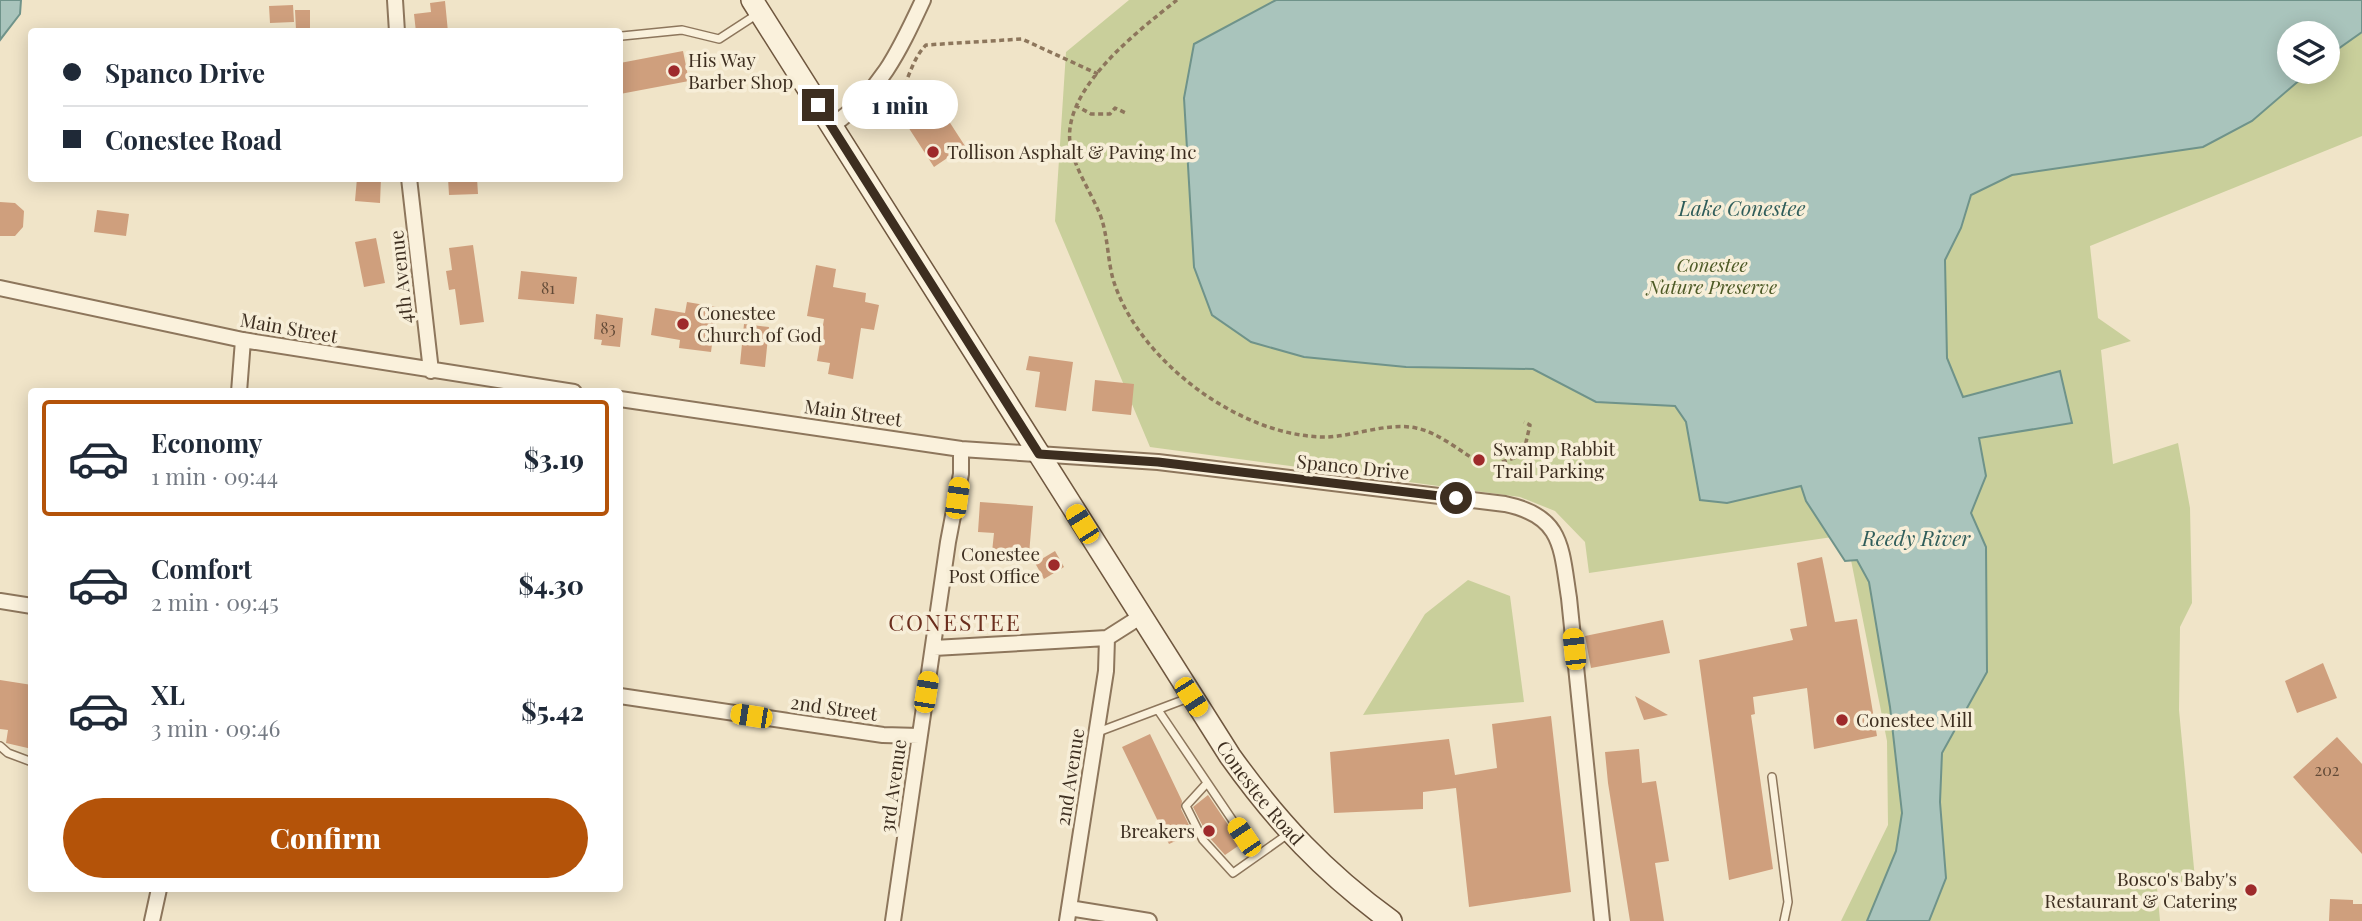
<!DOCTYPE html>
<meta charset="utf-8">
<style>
:root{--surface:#fff;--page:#f6f6f7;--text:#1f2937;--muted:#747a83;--line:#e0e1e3;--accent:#b45309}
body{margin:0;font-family:"Playfair Display",serif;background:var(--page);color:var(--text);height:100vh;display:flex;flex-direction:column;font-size:26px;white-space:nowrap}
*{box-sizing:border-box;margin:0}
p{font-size:23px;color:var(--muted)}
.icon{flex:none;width:38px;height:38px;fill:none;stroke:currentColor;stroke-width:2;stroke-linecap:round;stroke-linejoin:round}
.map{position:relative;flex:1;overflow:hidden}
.details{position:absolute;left:28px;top:388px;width:595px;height:504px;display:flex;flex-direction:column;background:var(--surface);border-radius:7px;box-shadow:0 4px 18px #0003}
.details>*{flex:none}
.top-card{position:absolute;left:28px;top:28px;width:595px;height:154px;border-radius:7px;box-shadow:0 4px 18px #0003;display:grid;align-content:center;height:154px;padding:0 35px;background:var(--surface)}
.buttons{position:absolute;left:2277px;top:21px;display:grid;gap:14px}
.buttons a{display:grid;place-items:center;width:63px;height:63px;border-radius:50%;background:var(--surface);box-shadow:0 4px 18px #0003;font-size:35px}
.end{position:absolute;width:32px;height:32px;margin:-16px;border:9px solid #3d2e20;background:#fff;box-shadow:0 0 0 4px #fff}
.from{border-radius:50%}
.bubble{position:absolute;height:49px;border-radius:24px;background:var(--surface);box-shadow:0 4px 18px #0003;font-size:23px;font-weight:800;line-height:49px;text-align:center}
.car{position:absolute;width:21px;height:42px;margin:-21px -10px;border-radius:9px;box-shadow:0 0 5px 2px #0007;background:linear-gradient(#f5c518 24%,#345 0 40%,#f5c518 0 76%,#345 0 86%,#f5c518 0)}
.top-card b{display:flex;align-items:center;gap:24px;height:66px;font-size:26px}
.top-card b+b{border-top:2px solid var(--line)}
.top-card i{width:18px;height:18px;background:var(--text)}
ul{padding:12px 0 0;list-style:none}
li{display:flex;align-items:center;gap:21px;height:116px;margin:0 14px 10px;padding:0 21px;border:4px solid transparent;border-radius:7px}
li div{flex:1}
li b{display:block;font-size:26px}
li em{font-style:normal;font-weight:800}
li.on{border-color:var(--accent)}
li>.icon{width:63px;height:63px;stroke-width:1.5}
.button{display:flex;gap:14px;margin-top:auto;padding:14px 35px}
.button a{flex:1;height:80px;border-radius:42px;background:var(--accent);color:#fff;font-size:28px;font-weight:800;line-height:80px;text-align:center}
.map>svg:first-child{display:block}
</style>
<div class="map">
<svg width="2362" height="921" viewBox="0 0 2362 921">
<rect width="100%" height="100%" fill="#f0e4c8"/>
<path fill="#c9cf9b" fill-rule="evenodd" d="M1129,0H2362V136L2090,246L2098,318L2131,341L2101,350L2113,464L2178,443L2190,508L2192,603L2180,627L2179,710L2195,879L2157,888L2160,921H1841L1888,825L1887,741L1846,535L1589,573L1585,542L1555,511L1520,497L1150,447L1055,221L1066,52ZM2289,33H2328V72H2289Z
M1468,580L1510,596L1524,702L1363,715L1425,614Z"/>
<path fill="#a9c4bc" stroke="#6f938a" stroke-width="2" d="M0,0H21L20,14L0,40Z
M1276,0H2362V32L2328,56V33H2289V72H2309L2252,121L2203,147L2012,175L1971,195L1961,228L1945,260L1947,358L1963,397L2060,371L2072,423L1979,438L1986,476L1971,513L1986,547L1987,672L1942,753L1940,802L1946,878L1929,921H1867L1896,851L1902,813L1890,707L1869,582L1857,560L1845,561L1806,501L1801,486L1727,503L1700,500L1686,422L1675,406L1596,402L1533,369L1406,367L1304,357L1251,342L1212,315L1194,267L1184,98L1194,44Z"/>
<path fill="#cf9f7d" d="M445,1L448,32H416L414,14L431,12L430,3Z
M293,5L294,22L270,23L269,6Z
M295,10H310V29L296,30Z
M683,51L689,81L620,94V63Z
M932,95L965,146L934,167L901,116Z
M357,178H381L380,203L355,201Z
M448,178H477L478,194L449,195Z
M0,202L15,203L24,211L23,227L15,236H0Z
M97,210L129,214L126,236L94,232Z
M376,238L385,283L364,287L355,242Z
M473,245L484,322L460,325L455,289L449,290L446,271L452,270L449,248Z
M816,265L836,269L833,287L866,293L865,302L879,305L874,330L861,328L853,379L828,374L830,363L817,361L824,319L807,316Z
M521,271L577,277L574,304L518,299Z
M687,302L717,307L711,352L679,348L680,340L651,335L655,308L685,313Z
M596,314L623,318L620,347L601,345L602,340L594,339Z
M744,324L769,327L765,367L740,364Z
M1029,356L1073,362L1066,411L1035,407L1040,372L1026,370Z
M1095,380L1134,384L1131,415L1092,411Z
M980,502L1033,506L1029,555L992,552L994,533L978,532Z
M1055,551L1064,567L1044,579L1035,563Z
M1822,557L1835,622L1857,619L1877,736L1814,749L1807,688L1753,697L1755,714L1751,715L1773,869L1729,880L1699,660L1793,640L1790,629L1807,626L1797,563Z
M1663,620L1670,653L1591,668L1585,636Z
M2323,663L2337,698L2297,713L2285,681Z
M0,680L32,685V749L6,743L8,730L0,729Z
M1635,696L1668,715L1644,720Z
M1551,716L1571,892L1469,907L1456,788L1423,792V809L1334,813L1330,752L1449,739L1455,775L1497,768L1492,724Z
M1150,734L1182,801L1181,809L1193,833L1169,844L1122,747Z
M2337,737L2362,764V854L2293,777Z
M1639,749L1642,783L1656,781L1669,861L1655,863L1664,921H1630L1608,783L1605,752Z
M1208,795L1241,844L1225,855L1208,836L1193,807Z
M2330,899L2353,900V904H2362V921H2329Z"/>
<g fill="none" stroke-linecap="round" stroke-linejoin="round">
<g stroke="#8d765c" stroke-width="10">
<path id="service" d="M622,36L682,30L719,39L759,13
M1158,710L1256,855
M1098,732L1191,697
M0,746L8,753L32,762
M1772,777L1788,902L1784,921
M1207,783L1186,806L1203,840L1233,873L1288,834"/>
</g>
<g stroke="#8d765c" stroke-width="18">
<path id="minor" d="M395,0L397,32
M832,126C881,90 898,54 923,0
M409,178L431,371
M0,288L243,340L574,392
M239,392L243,340
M620,399L961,449L1158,462L1505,504C1563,516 1561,547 1569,598L1602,921
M0,601L32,606
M934,648L1107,638L1140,617
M620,696L883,735L919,736
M1069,908L1149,921
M152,921L159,889
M893,921L948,542L961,474V449
M1067,921L1106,671L1107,638"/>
</g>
<g stroke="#6f573f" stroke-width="24">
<g id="secondary">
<path id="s1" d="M752,0L1230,756C1278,823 1324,872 1391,921"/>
</g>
</g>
<path stroke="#8d765c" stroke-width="3.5" stroke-dasharray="5 3.5" stroke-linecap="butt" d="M1177,0C1138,31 1063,88 1070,143C1073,165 1090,191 1099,212C1108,233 1107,257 1113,279C1137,360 1241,438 1327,437C1355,436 1388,422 1416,428C1436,432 1455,447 1472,458
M1075,105L1091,114H1110L1115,108L1128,114
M886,113C907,97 907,64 926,45L1022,39L1098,74
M1502,462L1523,455L1530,425L1524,422"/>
<use href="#service" stroke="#faf1dc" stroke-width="7"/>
<use href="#minor" stroke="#faf1dc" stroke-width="14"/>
<use href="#secondary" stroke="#faf1dc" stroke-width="21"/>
</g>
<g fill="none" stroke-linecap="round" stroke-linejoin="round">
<path stroke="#3d2e20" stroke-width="9" d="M818,105L1039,454L1158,462L1456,498"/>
</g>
<g fill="#9e2a2b" stroke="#f7eed8" stroke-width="2.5">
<circle cx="674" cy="71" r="7"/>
<circle cx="933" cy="152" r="7"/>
<circle cx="683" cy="324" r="7"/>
<circle cx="1479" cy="460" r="7"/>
<circle cx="1054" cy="565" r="7"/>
<circle cx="1842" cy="720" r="7"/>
<circle cx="1209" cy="831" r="7"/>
<circle cx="2251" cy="890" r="7"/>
</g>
<g text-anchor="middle" stroke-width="7" stroke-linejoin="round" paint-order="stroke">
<g font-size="16" fill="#624a37">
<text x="548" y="294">81</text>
<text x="608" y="334">83</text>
<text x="2327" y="776">202</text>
</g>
<g font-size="19" fill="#3d2e20" stroke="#f7eed8" text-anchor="start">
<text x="688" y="67">His Way<tspan x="688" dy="22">Barber Shop</tspan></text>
<text x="947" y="159">Tollison Asphalt &amp; Paving Inc</text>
<text x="697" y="320">Conestee<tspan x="697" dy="22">Church of God</tspan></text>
<text x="1493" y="456">Swamp Rabbit<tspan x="1493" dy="22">Trail Parking</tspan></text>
<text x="1040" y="561" text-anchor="end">Conestee<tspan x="1040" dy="22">Post Office</tspan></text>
<text x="1856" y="727">Conestee Mill</text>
<text x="1195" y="838" text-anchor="end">Breakers</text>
<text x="2237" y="886" text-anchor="end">Bosco's Baby's<tspan x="2237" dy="22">Restaurant &amp; Catering</tspan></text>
</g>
<g font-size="19" font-style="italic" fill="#4d5a26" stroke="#f7eed8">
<text x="1712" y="272">Conestee<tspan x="1712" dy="22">Nature Preserve</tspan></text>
</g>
<g font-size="19" fill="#3d2e20" stroke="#f7eed8">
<text transform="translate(401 277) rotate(-96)" y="7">4th Avenue</text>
<text transform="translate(289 328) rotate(10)" y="7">Main Street</text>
<text transform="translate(853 413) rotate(8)" y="7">Main Street</text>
<text transform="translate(1353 467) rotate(6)" y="7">Spanco Drive</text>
<text transform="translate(834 708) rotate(8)" y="7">2nd Street</text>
<text transform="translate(1070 777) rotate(-81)" y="7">2nd Avenue</text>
<text transform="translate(893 786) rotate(-82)" y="7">3rd Avenue</text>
<text dy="7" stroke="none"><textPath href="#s1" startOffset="942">Conestee Road</textPath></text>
</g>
<g font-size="21" font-style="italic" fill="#2f5d5a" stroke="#f7eed8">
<text x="1742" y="216">Lake Conestee</text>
<text x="1916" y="546">Reedy River</text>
</g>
<g font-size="23" letter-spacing="2" fill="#6b2e1e" stroke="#f7eed8">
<text x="955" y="631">CONESTEE</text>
</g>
</g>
</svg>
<div class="buttons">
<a><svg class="icon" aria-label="layers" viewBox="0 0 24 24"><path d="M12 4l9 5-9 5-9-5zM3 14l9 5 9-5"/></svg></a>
</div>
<i class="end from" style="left:1456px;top:498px"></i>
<i class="end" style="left:818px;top:105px"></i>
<div class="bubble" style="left:842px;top:80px;width:116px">1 min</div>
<i class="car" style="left:957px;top:498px;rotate:8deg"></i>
<i class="car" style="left:1082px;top:524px;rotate:328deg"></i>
<i class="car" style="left:1574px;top:649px;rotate:354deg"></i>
<i class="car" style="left:926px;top:692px;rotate:9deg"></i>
<i class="car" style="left:1191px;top:697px;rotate:147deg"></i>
<i class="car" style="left:751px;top:716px;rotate:279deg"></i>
<i class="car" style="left:1244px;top:837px;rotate:326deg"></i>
<div class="top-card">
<b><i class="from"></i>Spanco Drive</b>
<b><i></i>Conestee Road</b>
</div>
<section class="details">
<ul>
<li class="on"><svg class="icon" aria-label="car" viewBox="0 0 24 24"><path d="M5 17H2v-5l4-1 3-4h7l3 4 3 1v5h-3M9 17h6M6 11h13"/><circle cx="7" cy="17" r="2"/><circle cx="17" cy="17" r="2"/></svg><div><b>Economy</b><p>1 min · 09:44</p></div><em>$3.19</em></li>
<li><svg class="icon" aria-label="car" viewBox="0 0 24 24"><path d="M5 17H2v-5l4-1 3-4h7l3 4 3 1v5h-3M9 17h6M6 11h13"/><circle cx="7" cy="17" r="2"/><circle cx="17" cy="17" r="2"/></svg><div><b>Comfort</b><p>2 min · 09:45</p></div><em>$4.30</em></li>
<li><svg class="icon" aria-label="car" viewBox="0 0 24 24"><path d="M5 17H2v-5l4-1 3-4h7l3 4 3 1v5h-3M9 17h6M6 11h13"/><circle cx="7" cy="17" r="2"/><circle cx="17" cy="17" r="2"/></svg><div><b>XL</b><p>3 min · 09:46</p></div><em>$5.42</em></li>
</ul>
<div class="button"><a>Confirm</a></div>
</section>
</div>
